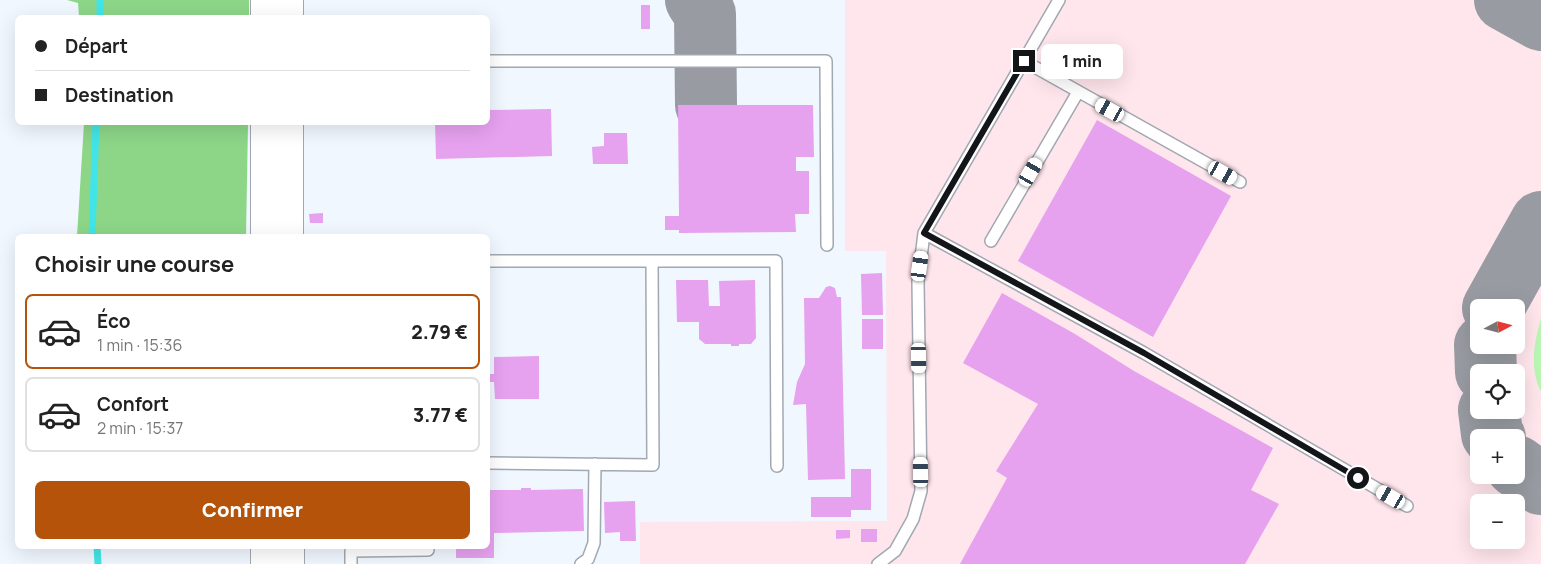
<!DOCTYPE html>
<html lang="fr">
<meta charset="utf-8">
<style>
:root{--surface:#fff;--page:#f6f6f6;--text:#222;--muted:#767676;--line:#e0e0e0;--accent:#b45309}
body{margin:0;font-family:Manrope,sans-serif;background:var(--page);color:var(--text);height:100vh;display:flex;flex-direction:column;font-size:19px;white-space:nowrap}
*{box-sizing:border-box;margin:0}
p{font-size:16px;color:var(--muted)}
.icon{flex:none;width:28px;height:28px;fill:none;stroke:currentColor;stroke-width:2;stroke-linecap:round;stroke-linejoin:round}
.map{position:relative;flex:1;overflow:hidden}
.drawer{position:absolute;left:15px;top:234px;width:475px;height:315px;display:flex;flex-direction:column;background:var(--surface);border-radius:8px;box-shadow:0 5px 20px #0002}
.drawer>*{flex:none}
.top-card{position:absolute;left:15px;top:15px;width:475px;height:110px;border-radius:8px;box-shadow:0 5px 20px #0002;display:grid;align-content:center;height:110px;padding:0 20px;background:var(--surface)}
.needle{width:32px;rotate:83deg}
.controls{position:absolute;left:1470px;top:299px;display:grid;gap:10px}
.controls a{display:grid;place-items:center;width:55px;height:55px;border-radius:8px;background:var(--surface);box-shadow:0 5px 20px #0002;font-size:25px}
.end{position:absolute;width:22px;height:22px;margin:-11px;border:6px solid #131519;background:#fff;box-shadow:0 0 0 2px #fff}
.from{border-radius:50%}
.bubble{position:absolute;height:35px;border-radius:8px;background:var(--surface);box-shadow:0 5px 20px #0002;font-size:16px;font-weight:800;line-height:35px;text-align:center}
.car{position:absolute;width:15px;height:30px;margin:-15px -8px;border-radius:6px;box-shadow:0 0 4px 1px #0007;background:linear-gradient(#fff 24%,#345 0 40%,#fff 0 76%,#345 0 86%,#fff 0)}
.top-card b{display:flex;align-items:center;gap:18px;height:48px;font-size:19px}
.top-card b+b{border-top:1px solid var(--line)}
.top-card i{width:12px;height:12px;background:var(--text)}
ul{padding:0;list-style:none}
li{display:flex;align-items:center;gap:15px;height:75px;margin:0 10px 8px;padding:0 10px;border:2px solid var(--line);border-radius:8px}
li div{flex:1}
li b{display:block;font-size:19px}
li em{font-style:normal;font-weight:800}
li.on{border-color:var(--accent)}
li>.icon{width:45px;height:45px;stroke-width:1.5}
h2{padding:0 20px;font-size:22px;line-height:60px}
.primary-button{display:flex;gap:10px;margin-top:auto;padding:10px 20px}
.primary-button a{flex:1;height:58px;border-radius:8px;background:var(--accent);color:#fff;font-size:20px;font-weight:800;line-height:58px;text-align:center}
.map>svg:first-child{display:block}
</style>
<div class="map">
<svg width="1541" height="564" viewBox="0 0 1541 564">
<rect width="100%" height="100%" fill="#f1f7ff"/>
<path fill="#ffe5ec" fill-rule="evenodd" d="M845,0H1541V564H640V522L887,521L886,251H845ZM1479,308H1516V345H1479ZM1479,372H1516V410H1479ZM1479,438H1516V475H1479ZM1479,502H1516V540H1479Z"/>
<path fill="#b9f6b4" d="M1541,318V392C1529,367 1534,344 1541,318Z"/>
<path fill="#8dd688" d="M67,0H249V17H79L78,3Z
M84,123H248L246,236H77Z"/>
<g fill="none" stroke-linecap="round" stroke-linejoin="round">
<path stroke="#42e5e7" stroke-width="7" d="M100,18V0
M92,236L96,122
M97,546L98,564"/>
<path stroke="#989ca2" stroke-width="62" d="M696,0L705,14L706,105
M1505,0L1541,20
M1493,308L1541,222
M1485,345L1486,372
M1489,410L1492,434L1495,438
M1516,466L1541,484"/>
</g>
<path fill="#e6a1ef" d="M641,5H650V29H641Z
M678,105H813L814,157H796V171H809V214H795L796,232L679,233V230H665V216H679Z
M551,109L552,156L436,159L435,122H488V110Z
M1097,120L1231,196L1153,337L1018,261Z
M604,133H627L628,164H593L592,147L604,146Z
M323,213V223H310L309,214Z
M882,273L883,315H862L861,274Z
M676,280H708L709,306H720L719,281L755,280L756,338L751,344H739V346H731V344H705L699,339V322H677Z
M826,287L830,286L835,288L837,297H841L845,479L808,480L806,404L793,405L797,382L805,364L804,298H819Z
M1002,293L1075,334L1134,371L1273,448L1251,490L1279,504L1245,564H960L1007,478L996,471L1038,404L963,363Z
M862,319H883V349H862Z
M539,356V399H495L494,382H488V374H494V357Z
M851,469H871V510H851V517H811V497H851Z
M521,488H531V490L583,489L584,531L494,533V558H456V546H488V490H521Z
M635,501L636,541H620V532L605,533L604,502Z
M861,529H877V542H861Z
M836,530H850V538L836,539Z"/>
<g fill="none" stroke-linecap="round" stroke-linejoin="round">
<g stroke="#a1a8b1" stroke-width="14">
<path id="lane" d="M488,61H826L827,245
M1024,61L1240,182
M924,233L1144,353L1407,506
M991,241L1078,92
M488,261H652
M488,463L653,465L652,261H776L777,466
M351,564V551L428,550
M581,564L588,559L594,543L595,464
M878,564L895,551L913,519L921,491L918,282L924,233L1059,0"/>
</g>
<g stroke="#a1a8b1" stroke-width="30">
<path id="secondary" d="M289,0V18
M265,18V0
M265,122V236
M289,236V122
M265,546V564
M290,546V564"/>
</g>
<use href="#lane" stroke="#fff" stroke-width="11"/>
<use href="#secondary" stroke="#fff" stroke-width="28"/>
</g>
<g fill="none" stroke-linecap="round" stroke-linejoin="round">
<path stroke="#131519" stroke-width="6" d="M1024,61L924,233L1144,353L1358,478"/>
</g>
</svg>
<div class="controls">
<a><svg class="needle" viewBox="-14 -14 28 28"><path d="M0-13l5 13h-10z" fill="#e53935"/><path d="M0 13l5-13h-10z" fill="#767676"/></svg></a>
<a><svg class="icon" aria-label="locate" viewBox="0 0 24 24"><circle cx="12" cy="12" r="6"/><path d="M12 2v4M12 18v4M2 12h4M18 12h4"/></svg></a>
<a>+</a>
<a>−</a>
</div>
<i class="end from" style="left:1358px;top:478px"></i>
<i class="end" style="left:1024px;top:61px"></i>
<div class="bubble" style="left:1041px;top:44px;width:82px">1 min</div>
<i class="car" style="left:1110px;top:110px;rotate:299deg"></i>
<i class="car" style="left:1031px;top:172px;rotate:30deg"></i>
<i class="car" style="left:1223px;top:173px;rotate:119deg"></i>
<i class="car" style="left:920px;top:266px;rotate:8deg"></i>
<i class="car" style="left:919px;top:358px;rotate:179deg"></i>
<i class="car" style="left:921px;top:472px;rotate:359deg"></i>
<i class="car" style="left:1391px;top:497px;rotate:300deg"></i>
<div class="top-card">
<b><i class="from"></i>Départ</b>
<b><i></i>Destination</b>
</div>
<section class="drawer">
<h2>Choisir une course</h2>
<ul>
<li class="on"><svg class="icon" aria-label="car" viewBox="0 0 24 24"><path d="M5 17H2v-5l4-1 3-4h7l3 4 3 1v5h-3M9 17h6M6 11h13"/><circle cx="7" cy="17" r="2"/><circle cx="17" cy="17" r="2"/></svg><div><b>Éco</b><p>1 min · 15:36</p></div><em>2.79 €</em></li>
<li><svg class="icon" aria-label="car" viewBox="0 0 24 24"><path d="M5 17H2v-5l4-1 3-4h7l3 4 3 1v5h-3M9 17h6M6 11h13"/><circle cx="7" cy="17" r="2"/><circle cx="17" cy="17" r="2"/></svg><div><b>Confort</b><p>2 min · 15:37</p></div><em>3.77 €</em></li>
</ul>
<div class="primary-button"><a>Confirmer</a></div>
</section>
</div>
